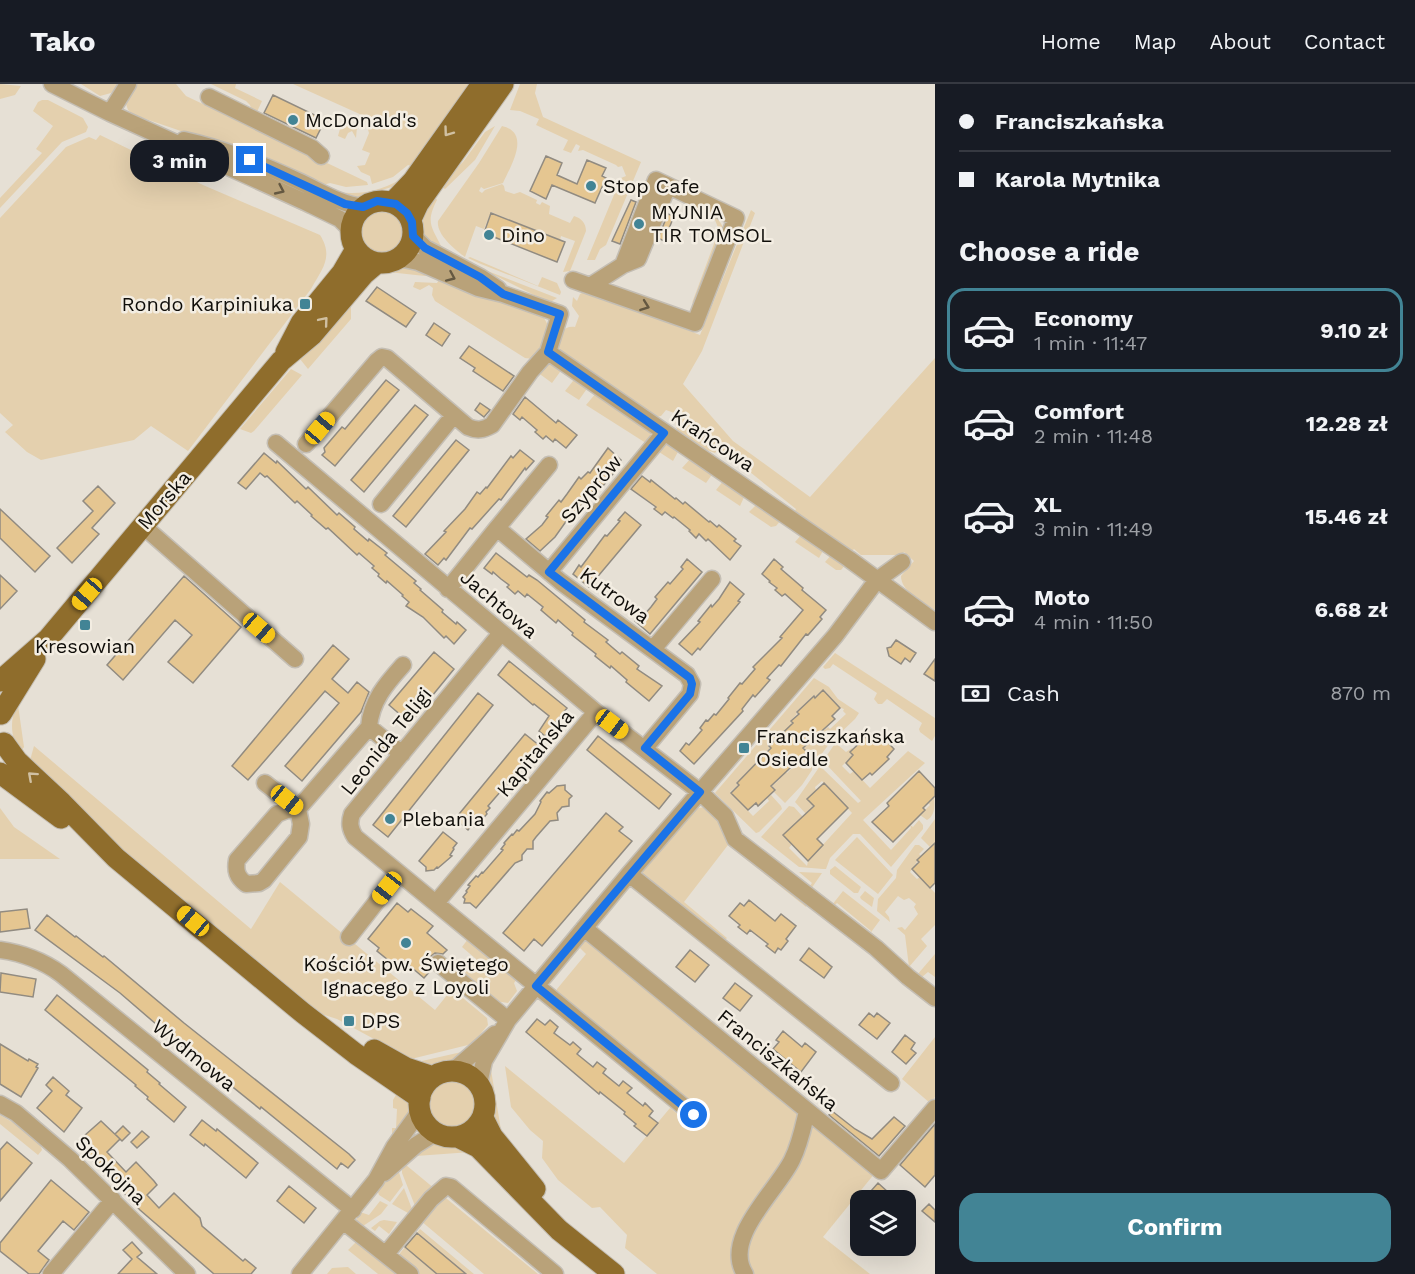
<!DOCTYPE html>
<meta charset="utf-8">
<style>
:root{--surface:#171b24;--page:#20242c;--text:#f1f3f6;--muted:#9ea1a6;--line:#363941;--accent:#428495}
body{margin:0;font-family:"Work Sans",sans-serif;background:var(--page);color:var(--text);height:100vh;display:flex;flex-direction:column;font-size:22px;white-space:nowrap}
*{box-sizing:border-box;margin:0}
p{font-size:20px;color:var(--muted)}
.icon{flex:none;width:33px;height:33px;fill:none;stroke:currentColor;stroke-width:2;stroke-linecap:round;stroke-linejoin:round}
.map{position:relative;flex:1;overflow:hidden}
.drawer{display:flex;flex-direction:column;background:var(--surface);width:480px}
.drawer>*{flex:none}
.hud{display:grid;align-content:center;height:132px;padding:0 24px;background:var(--surface)}
.tools{position:absolute;left:850px;top:1106px;display:grid;gap:12px}
.tools a{display:grid;place-items:center;width:66px;height:66px;border-radius:12px;background:var(--surface);box-shadow:0 6px 24px #0002;font-size:30px}
.end{position:absolute;width:27px;height:27px;margin:-14px;border:8px solid #1a73e8;background:#fff;box-shadow:0 0 0 3px #fff}
.from{border-radius:50%}
.bubble{position:absolute;height:42px;border-radius:18px;background:var(--surface);box-shadow:0 6px 24px #0002;font-size:20px;font-weight:700;line-height:42px;text-align:center}
.car{position:absolute;width:18px;height:36px;margin:-18px -9px;border-radius:8px;box-shadow:0 0 4px 2px #0007;background:linear-gradient(#f5c518 24%,#345 0 40%,#f5c518 0 76%,#345 0 86%,#f5c518 0)}
.hud b{display:flex;align-items:center;gap:21px;height:57px;font-size:22px}
.hud b+b{border-top:2px solid var(--line)}
.hud i{width:15px;height:15px;background:var(--text)}
ul{padding:0;list-style:none}
li{display:flex;align-items:center;gap:18px;height:84px;margin:0 12px 9px;padding:0 12px;border:3px solid transparent;border-radius:18px}
li div{flex:1}
li b{display:block;font-size:22px}
li em{font-style:normal;font-weight:700}
li.selected{border-color:var(--accent)}
li>.icon{width:54px;height:54px;stroke-width:1.5}
h2{padding:0 24px;font-size:27px;line-height:72px}
.pay{display:flex;align-items:center;gap:15px;height:66px;padding:0 24px;font-size:22px}
.pay p{margin-inline-start:auto}
.action{display:flex;gap:12px;margin-top:auto;padding:12px 24px}
.action a{flex:1;height:69px;border-radius:18px;background:var(--accent);color:#fff;font-size:24px;font-weight:700;line-height:69px;text-align:center}
header{display:flex;align-items:center;gap:36px;box-sizing:border-box;height:84px;padding:0 30px;background:var(--surface);border-bottom:2px solid var(--line)}
header strong{font-size:28px}
nav{display:flex;gap:33px;margin-inline-start:auto;font-size:21px}
main{display:flex;flex:1;min-height:0}
.map>svg:first-child{display:block}
</style>
<header>
<strong>Tako</strong>
<nav><a>Home</a><a>Map</a><a>About</a><a>Contact</a></nav>
</header>
<main>
<div class="map">
<svg width="935" height="1190" viewBox="0 0 935 1190">
<rect width="100%" height="100%" fill="#e6e0d5"/>
<path fill="#e4d0ae" d="M0,0L21,2L15,11L0,15Z
M81,0H119L111,9L100,12Z
M135,0H176L186,12L367,98L368,101L346,103L330,99L323,101L219,60L134,31L128,26L125,17Z
M211,0H236L235,4L262,17L256,30H253L250,21L246,17Z
M293,0H475L415,83L408,81L393,93L372,100L370,92L361,88L357,82L365,81L370,69L362,66L369,49L364,32Z
M520,0H537L535,9L543,33L641,78L606,161L600,165L595,176H587L621,94L626,92L622,82L618,83L616,81L583,66L578,67L580,62L576,60L571,69L563,66L568,56L536,41L539,35L520,27L510,26Z
M42,16H48L83,34L88,43L86,48L62,58L0,124V114L42,69L36,65L53,42L33,27L38,18Z
M351,37L357,43L356,54L352,47L348,49L345,55L338,52L341,41Z
M110,39H113L310,127L308,130L224,90Z
M495,42L475,76L445,105L439,101L463,78L485,48Z
M502,42C532,49 510,83 503,99L484,105L481,103L479,107L482,109L485,106L502,100L504,102L505,107L514,110L520,108L537,116L536,119L540,121L542,118L550,122L549,130L570,139L574,132C581,134 586,139 586,147L570,187L563,188L575,157L561,152L560,156L491,128L484,145L476,142L465,173C454,165 436,150 438,137L479,79Z
M100,51L203,101L320,151C334,173 322,185 311,205L188,367L151,342L134,356L41,376L27,368L5,348L13,341L0,329V134L66,63L89,53L96,56Z
M406,92L395,102L359,113L352,114L339,108C361,112 387,105 406,92Z
M433,110L437,116C425,139 432,143 442,164C427,159 422,151 421,135Z
M751,126L755,129L702,267L683,300L733,357L810,413L935,274V526C924,518 901,508 901,492L914,477L904,468L900,471H861L854,465L851,468L794,429L796,425L745,384V379L735,372L730,374L718,365L715,369C697,362 669,354 677,330L666,326L661,332L656,333L559,268C555,255 561,241 575,243L579,232L572,222L573,213L577,217L580,210L586,207L700,251Z
M701,127L717,133L723,143L695,216L692,219L719,146L715,136L703,130Z
M362 148a20 20 0 1 1 40 0a20 20 0 1 1-40 0Z
M470,173L538,202L542,193L557,199L561,208L560,211L481,180L468,174Z
M412,182L429,190L425,192L388,188Z
M480,184L557,214L552,217L544,216Z
M441,192L544,234L550,245L541,267L533,275L525,274L435,217L432,211L433,204L429,201L420,206L413,203L415,198L437,199Z
M348,218L351,222V235L308,285L300,275Z
M548,279L560,285V288L552,299L537,288Z
M291,285L302,291L254,347L251,349L240,345Z
M576,296L586,303V306L579,316L565,307L573,297Z
M596,309L650,347L652,353L649,361L586,321Z
M665,360L679,366L673,377L656,366Z
M691,374L711,388V392L706,399L682,384Z
M724,396L745,411L740,422L716,406Z
M758,419L781,436L776,442L771,443L749,428Z
M802,450L824,465L819,474L795,458Z
M832,470L846,480L841,486H836L825,478Z
M835,569L935,634V652L932,657L920,648L919,645L922,639L887,615L882,620H878L874,615L877,609L833,580L830,584L825,585L823,583Z
M812,591L723,696L719,697Z
M814,594L829,603L838,615L859,629L855,635L834,655H831L823,647L828,643L830,645L846,630L843,627L844,625L841,624L824,606L816,613L814,611L796,628L797,630L790,637L794,641L787,647L785,646L768,662L770,664L759,675L761,678L753,682L736,699L738,701L730,708L753,732L769,717L767,714L771,711L781,722L782,725L759,748L756,749L715,709Z
M18,621L24,663L19,670C12,654 8,636 18,621Z
M815,648L818,651L820,650L829,660L815,679L806,670L808,668L804,664L811,657L809,654Z
M834,661H838L846,668L852,664L853,665L850,668L853,671L842,682L850,690L854,687L870,704L908,667L925,679L863,736L891,766L911,744L910,741L913,743L919,736L923,741V745L891,783L860,750H853L830,774L826,785H823L799,783L761,753L789,722L794,723L803,733L784,752L792,760L789,764L807,782L808,777L852,729L822,697L815,703C819,714 813,723 806,730L795,718L820,682L858,719L861,717L823,677Z
M34,662L251,845L280,798L435,926L452,905L487,934L488,941L472,960L411,975L337,935L309,926L140,785L29,680Z
M803,673L812,683V686L802,701L785,719L774,708L776,706L772,702L780,695L776,691L782,685L787,689Z
M934,713C935,721 935,732 927,736L920,731L930,721L928,719Z
M704,723L708,725L808,819L806,823L728,761L684,818L727,854L725,856L642,790L643,787L695,725Z
M0,724L14,743L60,775H0Z
M935,735V759L930,763L921,754Z
M857,753L893,791L878,810L835,776Z
M915,761H919L924,765L919,770L921,772L910,788L917,795L920,793L935,809V841L921,855L927,862L909,883L905,851L897,844L902,843L905,846L918,830L914,823L916,820L909,814L904,816L898,812L885,828L889,833L890,838L877,827L878,815L896,794L897,786Z
M835,782L861,803L858,809H854L830,790V786Z
M799,788L822,789L811,805L809,803L812,799Z
M843,807L880,836L869,851L868,852L871,847L837,819L834,822L832,821Z
M865,807L874,814L872,823L861,815L860,813Z
M468,855L517,895L514,899L517,907L508,919L495,917L463,891L476,875L462,863Z
M587,855L875,1089L823,1153L870,1190H657L625,1164L627,1151L600,1123L592,1124L558,1096L542,1074L543,1057L530,1046L511,1023L505,982L624,1079L670,1024L689,1039L701,1027L555,911L557,905L586,870L578,862L582,856Z
M935,870V893L928,888L922,893L917,891Z
M935,953V1013L930,1019L902,995Z
M466,967C445,987 440,987 413,979Z
M485,982L491,986L501,1046L495,1050L491,1030L492,1017Z
M427 1020a26 26 0 1 1 52 0a26 26 0 1 1-52 0Z
M400,1004C415,1027 410,1031 397,1053L392,1049V1044H396L397,1025L393,1024V1016Z
M0,1031C12,1038 40,1052 42,1066L38,1071L0,1040Z
M434,1058H457L471,1068L416,1072L412,1068Z
M406,1081L538,1190H484L421,1137L402,1089V1086Z
M397,1082L403,1101L390,1118L379,1111L377,1105Z
M404,1104L415,1133L392,1120Z
M380,1117L388,1121L381,1130L363,1142L357,1140V1133L360,1128L369,1131Z
M384,1136L397,1138L389,1150L379,1142L375,1147L371,1144L380,1137Z
M420,1145L474,1190H416L396,1174Z
M359,1155L399,1190H378L348,1166Z
M348,1183L356,1190H327L332,1184Z"/>
<path fill="#e5c691" stroke="#918b81" stroke-width="1.5" d="M273,11L325,36L316,54L264,29Z
M546,72L562,79L557,91L577,100L587,76L606,84L602,92L606,94L595,119L552,101L546,115L530,107Z
M631,116L636,118L620,160L612,157Z
M491,129L565,158L557,178L484,149Z
M668,130L674,132L664,157L658,154Z
M377,203L416,229L406,243L366,217Z
M434,239L450,250L442,262L426,251Z
M469,262L514,292L503,307L473,287L475,284L460,274Z
M386,296L399,306L335,382L322,371L325,368L324,364L342,343L345,345L350,339Z
M525,313L556,339L558,336L577,351L566,364L555,355L553,358L546,352L543,355L535,348L537,346L522,333L520,336L513,330Z
M480,319L490,326L484,333L475,326Z
M415,321L428,331L364,408L351,396Z
M456,356L469,366L406,443L393,432Z
M608,364L621,376L615,383L617,385L603,402L601,400L594,406L574,430L572,429L555,453L540,467L526,455L542,441L548,433L546,432L559,416L561,418L567,410L579,393L581,395L588,388L590,389Z
M520,366L534,377L526,386L525,384L501,416L499,415L472,445L470,444L446,476L444,474L438,481L425,470L446,448L444,447L465,425L477,408L480,410L486,403L487,404L511,372L513,374Z
M264,369L276,379L277,377L306,405L308,403L337,431L339,429L355,443L354,445L368,457L369,455L387,469L385,471L416,497L414,499L421,505L420,506L443,526L442,528L456,540L457,538L466,546L454,560L446,552L444,554L423,533L406,522L409,518L402,512L403,511L387,497L386,499L378,492L379,490L372,484L374,482L359,469L357,471L328,444L326,445L311,432L312,431L297,417L295,419L267,392L265,393L260,389L246,405L238,399Z
M642,392L650,398L651,396L675,415L676,414L683,420L685,418L709,438L710,437L717,443L719,441L736,455L734,457L741,462L730,476L708,455L706,457L699,450L696,454L689,447L690,446L674,433L673,434L665,428L662,431L654,425L656,423L631,405Z
M98,402L115,419L92,444L99,450L72,479L57,464L93,427L83,417Z
M0,425L50,472L35,488L0,454Z
M625,428L641,441L589,503L573,490L579,481L581,483L605,451L607,452L620,437L618,436Z
M496,469L527,493L529,491L537,496L585,536L584,538L608,556L606,558L620,570L622,568L639,582L637,585L662,602L649,617L626,598L627,596L611,582L610,584L595,572L596,570L572,551L573,549L566,543L558,536L556,539L541,526L543,523L527,510L525,513L518,507L515,510L507,503L509,501L501,495L493,488L492,490L484,484Z
M687,475L702,488L650,550L635,537L642,529L644,531L651,523L657,515L655,513L668,498L670,500L676,493L683,485L681,483Z
M774,475L783,483L781,485L803,504L802,506L826,526L820,533L822,535L808,551L806,550L781,582L779,581L767,594L770,596L755,613L753,611L742,625L743,627L694,680L680,667L686,659L689,661L696,653L702,646L700,644L706,636L708,637L714,630L716,631L729,615L728,614L740,599L742,600L755,585L753,583L782,554L780,553L803,526L785,510L782,512L775,506L777,504L769,498L770,497L762,490Z
M0,491L17,507L0,525Z
M184,492L241,543L193,599L168,578L192,551L175,536L123,596L107,581Z
M730,498L744,510L738,517L740,518L700,566L698,564L692,571L679,560L700,538L698,537L711,521L712,523L719,515Z
M896,556L916,569L910,578L905,574L901,580L889,572L887,564L891,563Z
M333,561L349,575L332,595L348,609L357,598L369,608L361,628L302,697L285,682L339,619L325,607L248,696L232,682Z
M434,568L454,585L410,639L389,621Z
M935,575V597L924,590Z
M509,577L567,624L545,652L539,647L549,632L534,620L533,621L498,591Z
M823,606L840,624L832,632L835,635L803,664L807,668L771,702L775,706L758,722L756,719L748,726L731,709L739,701L737,699L771,664L769,662L793,639L791,637L799,630L797,628L814,612L815,614Z
M478,609L493,621L388,753L373,741Z
M878,648L894,665L887,673L889,675L872,691L870,689L862,696L846,679L853,671L850,668L867,652L870,655Z
M525,650L540,662L488,722L490,724L486,728L487,730L479,739L478,738L474,743L472,741L468,746L455,735Z
M598,652L671,710L659,725L587,666Z
M919,687L935,704V712L923,724L925,726L893,758L872,738L889,722L887,719Z
M824,699L848,724L817,755L823,761L808,777L783,751L814,722L807,715Z
M565,701V706L572,712L569,715V722L562,723L557,729L558,736L550,737L536,753L533,757V765H527L522,771V776L515,779L476,824L470,819H464L465,815L463,813L467,808L466,807L470,802L468,801L476,792L478,793L482,788L483,789L503,766L501,765L505,760L504,759L512,750L513,751L517,746L519,747L535,730L541,718L540,717L547,708L549,709L557,702Z
M606,729L623,743L619,747L632,757L542,862L534,855L524,867L503,849Z
M443,748L457,759L453,764L454,765L450,771L452,772L438,784L437,783L434,786L426,787V783L419,777Z
M935,759V799L930,804L912,785L919,778L917,776Z
M749,816L775,837L781,830L796,842L786,855L788,857L781,866L778,864L775,869L766,862L768,860L750,846L747,850L738,843L740,841L729,832L740,819L744,822Z
M397,819L408,828L411,825L433,842L427,849L447,866L443,870L435,869L430,873L428,878L431,886L424,894L404,877L398,884L377,867L379,864L368,855Z
M27,825L30,844L0,848V828Z
M47,831L75,853L76,852L103,873L104,872L184,939L349,1070L355,1076L348,1084L341,1079L337,1085L261,1023L260,1025L178,959L120,909L35,846Z
M809,864L832,883L824,894L800,876Z
M690,866L709,881L695,898L676,883Z
M1,889L36,895L33,913L0,908Z
M735,899L752,912L740,927L723,914Z
M57,911L148,986L147,988L160,999L159,1000L186,1023L174,1038L147,1015L148,1013L135,1002L136,1001L45,926Z
M869,929L874,933L877,929L890,939L877,955L859,941Z
M537,935L545,941L550,936L558,943L554,949L570,961L573,958L581,965L577,970L593,983L597,978L606,985L603,989L619,1002L623,997L632,1004L627,1009L643,1022L645,1019L653,1027L649,1032L658,1039L647,1052L634,1042L636,1040L624,1030L625,1028L600,1008L599,1010L526,948Z
M783,947L802,963L805,959L816,968L801,988L773,965L779,958L776,956Z
M905,951L915,959L911,965L916,969L906,980L892,968Z
M0,960L28,977L29,975L38,980L36,983L38,984L21,1013L0,1000Z
M53,993L69,1007L66,1011L82,1024L64,1048L37,1024L52,1007L46,1001Z
M832,1027L855,1045L872,1055L894,1033L905,1042L879,1072L829,1031Z
M202,1036L216,1047L217,1045L258,1079L246,1094L205,1060L204,1062L190,1051Z
M101,1037L120,1055L107,1068L126,1088L136,1078L154,1097L157,1101L147,1111L159,1124L174,1109L200,1134L202,1142L243,1177L245,1175L256,1184L251,1190H214L140,1126L76,1059Z
M935,1040V1091L925,1103L900,1081Z
M123,1042L130,1049L122,1057L115,1050Z
M142,1047L149,1053L137,1064L131,1058Z
M7,1058L32,1079L0,1117V1066Z
M51,1096L89,1128L74,1146L63,1137L38,1167L49,1176L39,1190H29L0,1167V1159Z
M878,1099L888,1108L881,1116H863Z
M289,1102L316,1124L304,1139L277,1117Z
M929,1120L935,1126V1138L922,1127Z
M417,1149L466,1190H437L405,1163Z
M132,1158L142,1169L137,1173L157,1190H118L132,1175L123,1166Z"/>
<g fill="none" stroke-linecap="round" stroke-linejoin="round">
<g stroke="#c4beb4" stroke-width="19">
<path id="minor" d="M52,0L110,29L305,118L340,135L351,146
M209,13L312,64L321,72
M110,29L128,0
M184,56C225,65 261,80 298,97C320,107 339,120 363,123
M413,152L425,164L480,193L498,205
M623,181L638,175L668,102
M573,196L695,239L736,134L656,96L623,181L590,202
M548,268L849,475L935,538
M276,359L596,628L700,708L725,732L735,755L876,864L908,893L935,914
M306,360L377,277L382,273L387,274L468,343C477,347 483,346 492,341L530,288L548,268L560,230L503,210L478,204L418,178L399,174
M381,420L454,331
M142,441L295,575
M497,444L549,381
M549,488L664,349
M448,505L497,444L561,498L687,591L692,600L690,610L645,664
M501,549L352,730C349,739 350,745 355,753L694,1031
M653,565L712,495
M369,643C371,617 386,600 403,581
M265,699L298,725L287,726L277,730L237,776C235,787 237,793 246,800L259,799L264,796L299,753L301,740L298,725L369,643L402,670
M629,790L891,999
M436,819L596,628
M584,844L881,1087L935,1024
M349,853L399,789
M0,866C22,869 43,877 61,890L353,1126
M438,879L508,936
M453,987L495,950
M479,1000L484,977L508,936L629,790L835,552L877,496L902,478
M0,1020L16,1029L70,1075L187,1190
M384,1089L416,1061L435,1049
M343,1137L410,1190
M386,1170L431,1115L446,1102L451,1103L555,1190
M51,1190L113,1116
M300,1190L376,1096L394,1063L420,1027
M745,1190C722,1154 777,1107 792,1076C800,1060 803,1044 807,1027"/>
</g>
<g stroke="#c4beb4" stroke-width="23">
<path id="major" d="M351 148a31 31 0 1 1 62 0a31 31 0 1 1-62 0Z
M393,118L413,97L482,0
M411,135L418,120L503,0
M286,268L301,239L342,189L356,165
M0,597L48,555L281,277L312,251L364,190L377,179
M1,630L35,575
M4,659L17,677L62,719L116,774L303,929L356,970L420,1014
M0,689L61,734
M374,966L406,984L433,993
M419 1020a33 33 0 1 1 66 0a33 33 0 1 1-66 0Z
M483,1034L492,1052L535,1105
M458,1053L478,1063L559,1146L614,1190"/>
</g>
<use href="#minor" stroke="#b9a279" stroke-width="16"/>
<use href="#major" stroke="#8f6d2c" stroke-width="21"/>
</g>
<defs><path id="oneway-chevron" d="M-2-3.5L2.5 0L-2 3.5" fill="none" stroke-width="1.6" stroke-linecap="round" stroke-linejoin="round" transform="scale(1.5)"/></defs>
<g stroke="#d0c0a2">
<use href="#oneway-chevron" transform="translate(448 48) rotate(126)"/>
<use href="#oneway-chevron" transform="translate(324 237) rotate(-50)"/>
<use href="#oneway-chevron" transform="translate(32 692) rotate(-138)"/>
</g>
<g stroke="#645841">
<use href="#oneway-chevron" transform="translate(280 106) rotate(25)"/>
<use href="#oneway-chevron" transform="translate(451 193) rotate(24)"/>
<use href="#oneway-chevron" transform="translate(645 222) rotate(20)"/>
</g>
<g fill="none" stroke-linecap="round" stroke-linejoin="round">
<path stroke="#1a73e8" stroke-width="8" d="M250,76L345,120L363,123L377,117L396,120L407,129L412,138L413,152L425,164L480,193L503,210L560,230L548,268L664,349L549,488L690,594L692,600L690,610L645,664L700,708L536,902L694,1031"/>
</g>
<g fill="#428495" stroke="#f3ede2" stroke-width="2">
<circle cx="293" cy="36" r="6"/>
<circle cx="591" cy="102" r="6"/>
<circle cx="639" cy="140" r="6"/>
<circle cx="489" cy="151" r="6"/>
<rect x="299" y="214" width="12" height="12" rx="3"/>
<rect x="79" y="535" width="12" height="12" rx="3"/>
<rect x="738" y="658" width="12" height="12" rx="3"/>
<circle cx="390" cy="735" r="6"/>
<circle cx="406" cy="859" r="6"/>
<rect x="343" y="931" width="12" height="12" rx="3"/>
</g>
<g text-anchor="middle" stroke-width="5" stroke-linejoin="round" paint-order="stroke">
<g font-size="20" fill="#0f0d09" stroke="#f3ede2" text-anchor="start">
<text x="305" y="43">McDonald's</text>
<text x="603" y="109">Stop Cafe</text>
<text x="651" y="135">MYJNIA<tspan x="651" dy="23">TIR TOMSOL</tspan></text>
<text x="501" y="158">Dino</text>
<text x="293" y="227" text-anchor="end">Rondo Karpiniuka</text>
<text x="85" y="569" text-anchor="middle">Kresowian</text>
<text x="756" y="659">Franciszkańska<tspan x="756" dy="23">Osiedle</tspan></text>
<text x="402" y="742">Plebania</text>
<text x="406" y="887" text-anchor="middle">Kościół pw. Świętego<tspan x="406" dy="23">Ignacego z Loyoli</tspan></text>
<text x="361" y="944">DPS</text>
</g>
<g font-size="20" fill="#0f0d09" stroke="#f3ede2">
<text transform="translate(713 356) rotate(34)" y="7">Krańcowa</text>
<text transform="translate(591 405) rotate(-50)" y="7">Szyprów</text>
<text transform="translate(164 416) rotate(-49)" y="7">Morska</text>
<text transform="translate(615 511) rotate(36)" y="7">Kutrowa</text>
<text transform="translate(499 520) rotate(40)" y="7">Jachtowa</text>
<text transform="translate(386 657) rotate(-51)" y="7">Leonida Teligi</text>
<text transform="translate(535 669) rotate(-50)" y="7">Kapitańska</text>
<text transform="translate(194 971) rotate(39)" y="7">Wydmowa</text>
<text transform="translate(778 976) rotate(39)" y="7">Franciszkańska</text>
<text transform="translate(111 1086) rotate(44)" y="7">Spokojna</text>
</g>
</g>
</svg>
<div class="tools">
<a><svg class="icon" aria-label="layers" viewBox="0 0 24 24"><path d="M12 4l9 5-9 5-9-5zM3 14l9 5 9-5"/></svg></a>
</div>
<i class="end from" style="left:694px;top:1031px"></i>
<i class="end" style="left:250px;top:76px"></i>
<div class="bubble" style="left:130px;top:56px;width:99px">3 min</div>
<i class="car" style="left:320px;top:344px;rotate:40deg"></i>
<i class="car" style="left:87px;top:510px;rotate:221deg"></i>
<i class="car" style="left:259px;top:544px;rotate:131deg"></i>
<i class="car" style="left:612px;top:640px;rotate:127deg"></i>
<i class="car" style="left:287px;top:716px;rotate:129deg"></i>
<i class="car" style="left:387px;top:804px;rotate:218deg"></i>
<i class="car" style="left:193px;top:837px;rotate:310deg"></i>
</div>
<section class="drawer">
<div class="hud">
<b><i class="from"></i>Franciszkańska</b>
<b><i></i>Karola Mytnika</b>
</div>
<h2>Choose a ride</h2>
<ul>
<li class="selected"><svg class="icon" aria-label="car" viewBox="0 0 24 24"><path d="M5 17H2v-5l4-1 3-4h7l3 4 3 1v5h-3M9 17h6M6 11h13"/><circle cx="7" cy="17" r="2"/><circle cx="17" cy="17" r="2"/></svg><div><b>Economy</b><p>1 min · 11:47</p></div><em>9.10 zł</em></li>
<li><svg class="icon" aria-label="car" viewBox="0 0 24 24"><path d="M5 17H2v-5l4-1 3-4h7l3 4 3 1v5h-3M9 17h6M6 11h13"/><circle cx="7" cy="17" r="2"/><circle cx="17" cy="17" r="2"/></svg><div><b>Comfort</b><p>2 min · 11:48</p></div><em>12.28 zł</em></li>
<li><svg class="icon" aria-label="car" viewBox="0 0 24 24"><path d="M5 17H2v-5l4-1 3-4h7l3 4 3 1v5h-3M9 17h6M6 11h13"/><circle cx="7" cy="17" r="2"/><circle cx="17" cy="17" r="2"/></svg><div><b>XL</b><p>3 min · 11:49</p></div><em>15.46 zł</em></li>
<li><svg class="icon" aria-label="car" viewBox="0 0 24 24"><path d="M5 17H2v-5l4-1 3-4h7l3 4 3 1v5h-3M9 17h6M6 11h13"/><circle cx="7" cy="17" r="2"/><circle cx="17" cy="17" r="2"/></svg><div><b>Moto</b><p>4 min · 11:50</p></div><em>6.68 zł</em></li>
</ul>
<div class="pay"><svg class="icon" aria-label="cash" viewBox="0 0 24 24"><path d="M3 7h18v10H3z"/><circle cx="12" cy="12" r="2"/></svg>Cash<p>870 m</p></div>
<div class="action"><a>Confirm</a></div>
</section>
</main>
